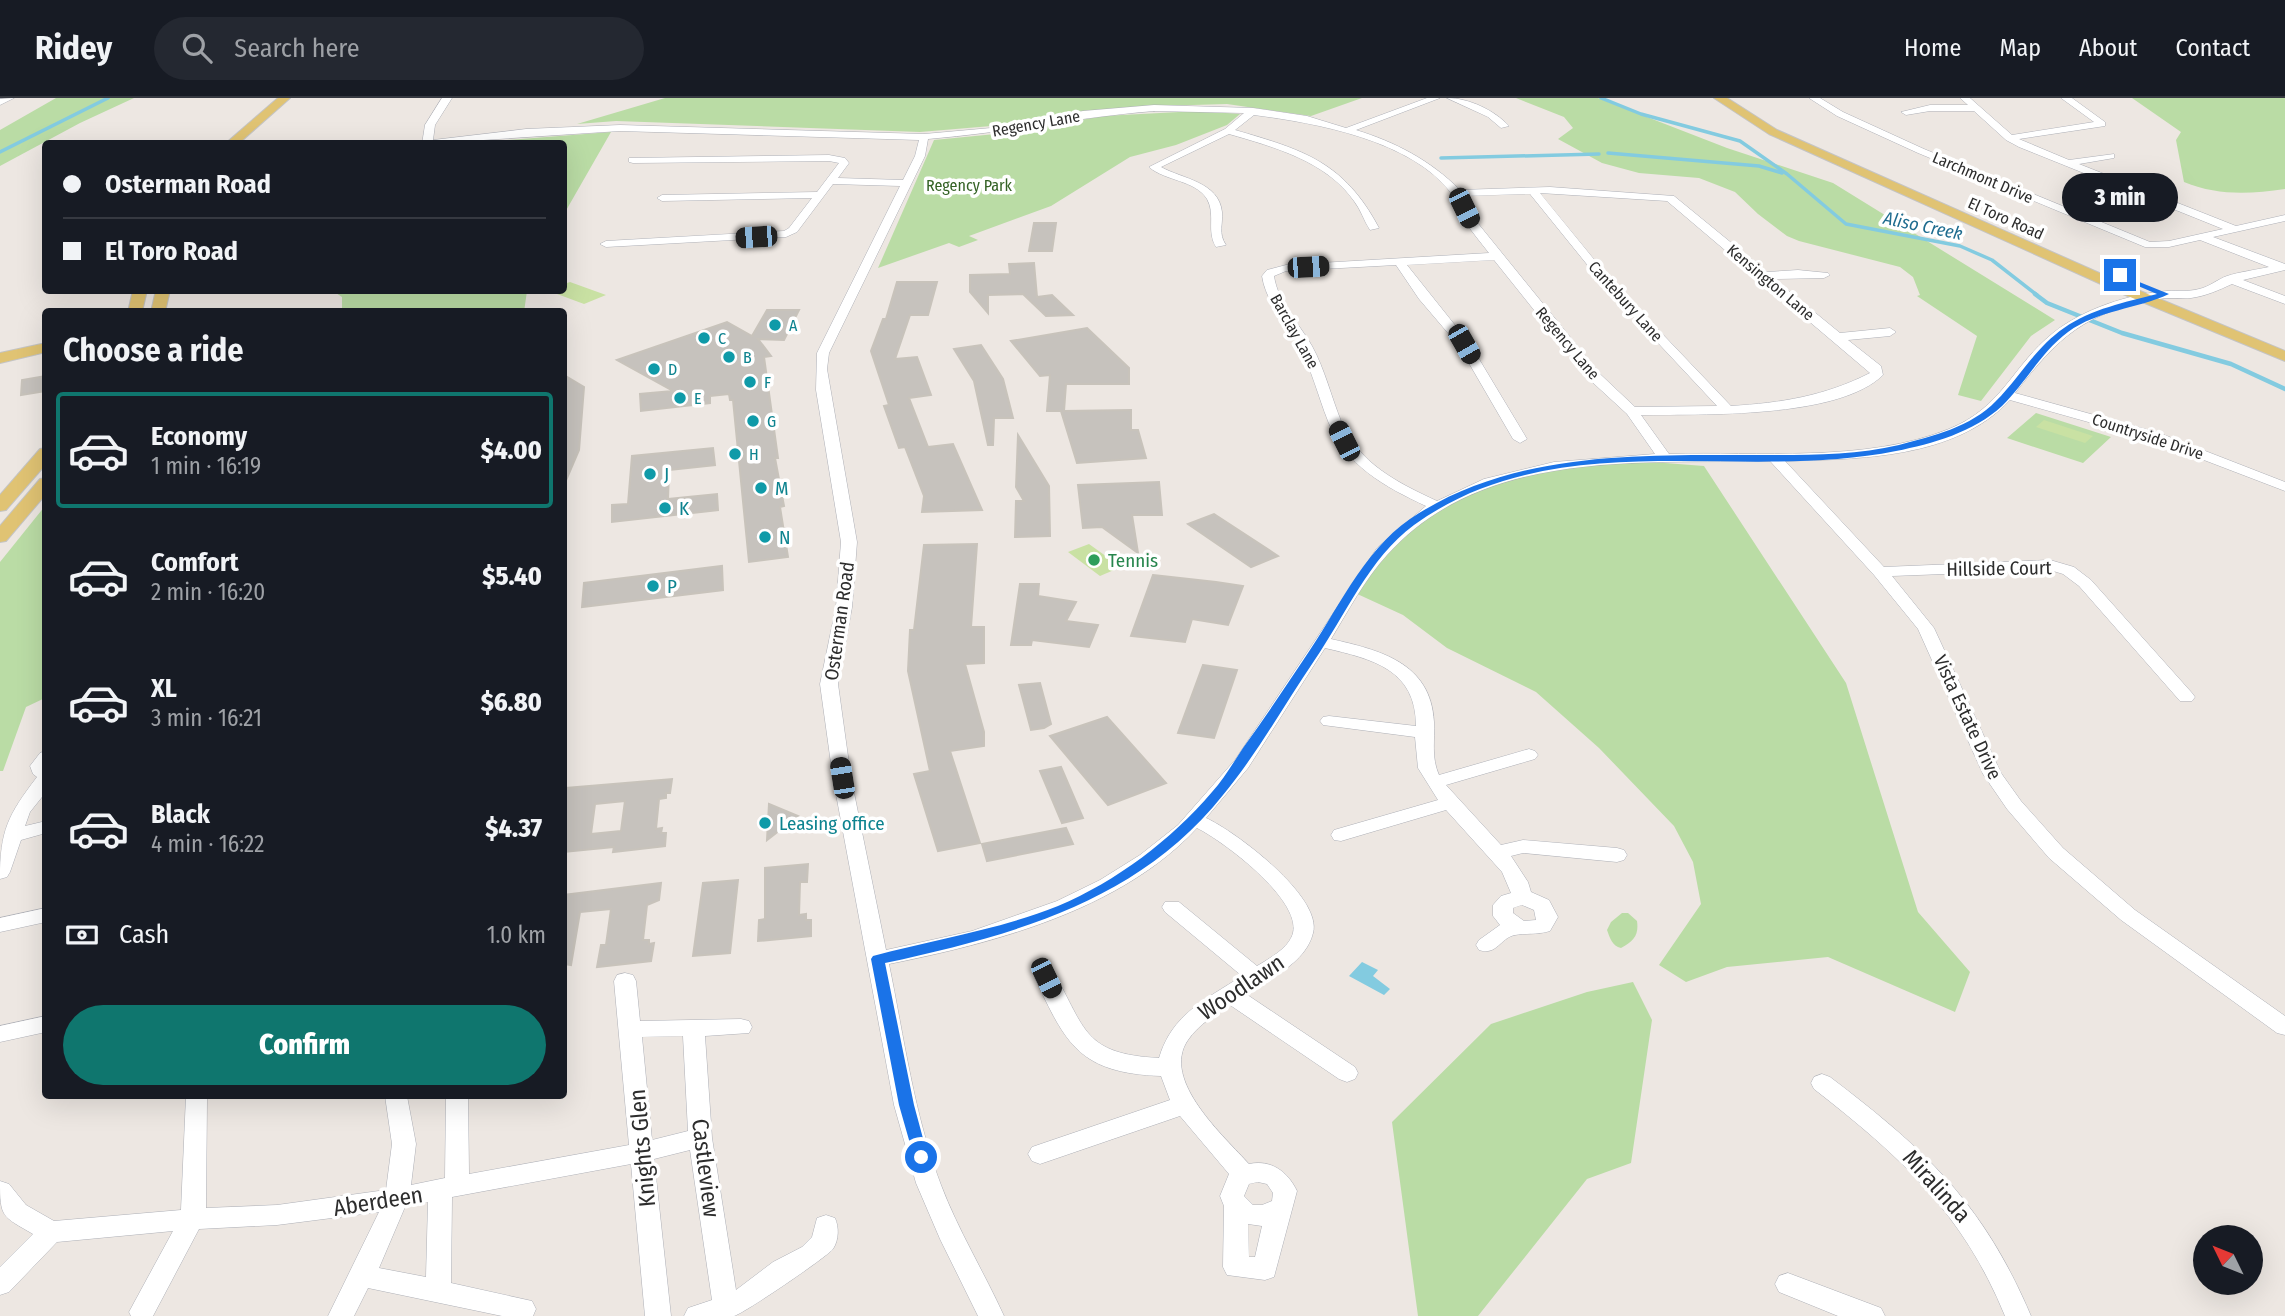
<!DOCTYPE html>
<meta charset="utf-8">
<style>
:root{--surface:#171b24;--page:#242831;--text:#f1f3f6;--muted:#9ea1a6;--line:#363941;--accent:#0f766e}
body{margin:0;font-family:"Fira Sans Condensed",sans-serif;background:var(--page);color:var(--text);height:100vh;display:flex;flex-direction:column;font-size:26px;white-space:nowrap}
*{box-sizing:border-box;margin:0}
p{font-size:23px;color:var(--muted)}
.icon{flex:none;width:38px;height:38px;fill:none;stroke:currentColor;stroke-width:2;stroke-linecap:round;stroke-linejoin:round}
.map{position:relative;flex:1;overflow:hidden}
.drawer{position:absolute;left:42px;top:210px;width:525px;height:791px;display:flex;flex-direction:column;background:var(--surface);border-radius:7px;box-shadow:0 7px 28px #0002}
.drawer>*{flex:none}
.hud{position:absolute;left:42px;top:42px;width:525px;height:154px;border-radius:7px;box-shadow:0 7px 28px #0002;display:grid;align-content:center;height:154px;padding:0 21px;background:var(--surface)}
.needle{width:46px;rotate:313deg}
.buttons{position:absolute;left:2193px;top:1127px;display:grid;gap:14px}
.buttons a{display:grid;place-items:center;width:70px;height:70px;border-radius:50%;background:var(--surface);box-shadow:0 7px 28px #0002;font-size:35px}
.end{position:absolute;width:32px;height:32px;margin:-16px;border:9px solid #1a73e8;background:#fff;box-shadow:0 0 0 4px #fff}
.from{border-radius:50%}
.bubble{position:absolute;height:49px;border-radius:24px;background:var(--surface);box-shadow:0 7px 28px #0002;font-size:23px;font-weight:800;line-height:49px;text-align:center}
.car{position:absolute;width:21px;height:42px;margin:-21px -10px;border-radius:9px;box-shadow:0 0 5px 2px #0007;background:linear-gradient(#222 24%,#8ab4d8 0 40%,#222 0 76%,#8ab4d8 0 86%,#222 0)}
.hud b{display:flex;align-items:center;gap:24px;height:66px;font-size:26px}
.hud b+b{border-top:2px solid var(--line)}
.hud i{width:18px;height:18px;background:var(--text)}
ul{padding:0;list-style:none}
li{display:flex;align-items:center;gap:21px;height:116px;margin:0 14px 10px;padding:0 7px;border:4px solid transparent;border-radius:7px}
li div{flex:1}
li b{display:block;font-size:26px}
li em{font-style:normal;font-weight:800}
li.selected{border-color:var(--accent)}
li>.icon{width:63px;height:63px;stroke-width:1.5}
h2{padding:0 21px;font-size:32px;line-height:84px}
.pay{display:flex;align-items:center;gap:18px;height:77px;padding:0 21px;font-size:26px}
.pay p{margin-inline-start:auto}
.cta{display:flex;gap:14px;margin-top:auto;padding:14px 21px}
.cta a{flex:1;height:80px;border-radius:42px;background:var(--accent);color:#fff;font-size:28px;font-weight:800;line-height:80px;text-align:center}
header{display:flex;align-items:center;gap:42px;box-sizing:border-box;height:98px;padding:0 35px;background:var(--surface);border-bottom:2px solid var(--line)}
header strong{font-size:33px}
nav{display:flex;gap:38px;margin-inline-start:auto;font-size:24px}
.search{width:490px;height:63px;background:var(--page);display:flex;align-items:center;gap:18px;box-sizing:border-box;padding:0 24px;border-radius:38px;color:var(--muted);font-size:26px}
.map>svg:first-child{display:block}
</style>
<header>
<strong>Ridey</strong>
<div class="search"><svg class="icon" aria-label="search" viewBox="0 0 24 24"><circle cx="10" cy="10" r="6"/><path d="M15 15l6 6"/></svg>Search here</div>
<nav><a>Home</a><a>Map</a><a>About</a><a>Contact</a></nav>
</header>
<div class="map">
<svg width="2285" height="1218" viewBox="0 0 2285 1218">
<rect width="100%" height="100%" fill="#ede7e2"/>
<path fill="#badca5" d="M56,0H134L80,25L0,68V32Z
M665,0H1362L1311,18L1227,6L1158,8L1061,16L1003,27L920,34L616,23L577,26Z
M1516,0H1598L1727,50L1833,85L2055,222L2031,238L1981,303L1958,297L1977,238L1917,198L1920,197L1913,179L1900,169L1799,143L1787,138L1758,116L1735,94L1699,80L1639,75L1602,65L1558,41L1573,30L1564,19Z
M2132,0H2285V91C2250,96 2218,98 2184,84L2176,42L2181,34Z
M1198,13L1240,16L1227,27L1176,47L1130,59L1051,108L969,138L978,142L959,149L949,145L878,170L934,42L1016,34L1103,18Z
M611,34L564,116V46H457Z
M333,193H527L524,214L342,213V199Z
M2036,315L2111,339L2083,365L2007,340Z
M1613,361L1704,368L1846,585L1918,814L1970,874L1955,914L1828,859L1727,869L1686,884L1659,867L1701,806L1693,764L1674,728L1599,650L1536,594L1447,550L1403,517L1353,494L1421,418L1510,379Z
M45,408V600L26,609L3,673H0V464Z
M1622,815H1628L1637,823C1639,837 1634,843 1621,850C1612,848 1610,840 1607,832L1611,824Z
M1633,884L1652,922L1631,1065L1587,1081L1478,1218H1418L1392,1024L1491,926L1587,894Z"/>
<path fill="#c9e1a3" d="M570,184L606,197L584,206L549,193L564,192V186Z
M2044,322L2093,338L2085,345L2036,329Z
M1089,446L1121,469L1100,478L1068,454Z"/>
<path fill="#83cbe0" d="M1362,864L1378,872L1373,878L1390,891L1384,897L1349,878Z"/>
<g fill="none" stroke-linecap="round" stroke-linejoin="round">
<path stroke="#83cbe0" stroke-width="3.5" d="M1601,0L1641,16L1740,43L1787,76L1846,126L1960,148L1992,162L2037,197
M0,54L108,0
M1608,55L1759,68L1782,75
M1441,60L1599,56"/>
<path stroke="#83cbe0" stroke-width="4.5" d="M2035,196L2047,205L2122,235L2231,266L2285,291"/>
</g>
<path fill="#c6c2bd" stroke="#c8c3bb" stroke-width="2" fill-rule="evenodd" d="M1034,125H1056L1052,153H1029Z
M1034,165L1037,199L1052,197L1073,217L1046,218L1023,196L988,197V215L970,194V177L1010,176L1009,166Z
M897,184H937L928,217H910L895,261L917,259L931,297L909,300L928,349L953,346L982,412L922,414L924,398L905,349L899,350L884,308L889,307L871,253L883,221H886Z
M767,212H799L784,242L758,241L771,258L764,259L778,360H775L784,408L780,409L788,459L749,464L733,302H730L729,296L710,298V305L641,313L640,296L673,293L617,262L727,224L752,238Z
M1087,230L1129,270V286H1066L1064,313L1131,312V332H1138L1146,360L1077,365L1061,313H1047L1050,277L1040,278L1011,243Z
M981,247L1003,281L1013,320H994L993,347H988L974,283L954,251Z
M564,277L584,289L579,352L564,387Z
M46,278V293L21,297L22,282Z
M1018,337L1049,388L1050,438L1015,439L1016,403H1024L1016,389Z
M713,350L715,367L669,372L668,401L717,396L718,412L612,424V407L628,406L632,358Z
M1159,384L1162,417H1132L1138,455L1102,429L1083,430L1078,387Z
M1214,416L1278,458L1251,469L1188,426Z
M977,446L971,529H984V565L965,566L984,634V648L950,653L980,745L938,753L914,676L930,673L908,573L910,532H914L924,447Z
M722,468L723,492L582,509L584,485Z
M1153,477L1216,484L1243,488L1228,527L1192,521L1185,544L1131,538Z
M1020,486H1039L1038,498L1076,504L1066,523L1098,527L1089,549L1032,542L1031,547H1011Z
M1203,567L1237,572L1214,640L1178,635Z
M1040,585L1051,626L1044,630L1031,632L1019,587Z
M1107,619L1166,685L1108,707L1050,638Z
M1061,669L1083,720L1062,725L1040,673Z
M672,681L670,695H666V700L659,701L656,731L662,730L661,735H666L665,748L613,754L614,749L564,754V706L566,690ZM625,703L621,733L591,736L595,706Z
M769,706L798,718L767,742Z
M1066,730L1073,746L987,763L982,746Z
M808,766L807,784H800L799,817L806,816V822H811V838L758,843L759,822L765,821V770Z
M738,782L730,855L693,858L703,785Z
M661,785L659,802L647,807L643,842H649V846L654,845L651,863L597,869L601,847H606L611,811L580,814L571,867L564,866V797Z"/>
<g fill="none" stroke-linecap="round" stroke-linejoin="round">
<g stroke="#aeb0b7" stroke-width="1">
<path id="minor" d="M14,0L0,7V1Z
M442,0H452L435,27L433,42L526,31L620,27L924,36L991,30L1083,13L1154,7L1253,10L1307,18L1346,30L1427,0H1440L1356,32C1395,44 1430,62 1460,92L1550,89L1674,98L1767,174L1798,172L1828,175L1830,177L1824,180L1774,181L1840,235L1890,230L1896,234L1890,238L1848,242L1881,268L1883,277C1838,321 1702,316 1641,317L1669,356C1758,353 1865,365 1949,331C2003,309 2012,268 2053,235C2083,211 2129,196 2167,193C2178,192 2188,194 2199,191C2209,189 2218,181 2227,178C2239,174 2255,172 2269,169L2200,142L2169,149H2145L1918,55L1837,18L1809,0H1820L1843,14L1924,51L2150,144L2169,143L2223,131L2019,49L2006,42L1974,13H1930L1906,17L1901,14L1930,7H1968L1960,0H1970L2012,37L2094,24L2061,0H2072L2105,24V28L2019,41L2069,62L2114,56V60L2079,66L2236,128L2285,117V123L2213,139L2285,166V172L2243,182L2285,198V206L2232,186C2219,192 2206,198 2191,200C2180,201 2170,199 2159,201C2085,214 2059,238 2015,295L2159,335L2285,384V393L2149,341L2010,302C1955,361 1859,361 1785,363L1884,469L2050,462L2074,469L2091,482L2192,595L2195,599L2192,603H2180L2079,488L2063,476L2050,472L1892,478L1934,530L2001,675L2021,703L2063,750L2135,812L2285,918V937L2277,935L2121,822L2049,760L2007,711L1983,676L1918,531L1874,477L1770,363C1641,366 1483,350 1387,457C1365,481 1348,513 1331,541C1379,552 1431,564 1434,624C1435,642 1431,659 1439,677L1529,651L1535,653L1538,657L1535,661L1446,687L1501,747L1523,742L1617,750L1624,752L1627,757L1624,762L1617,764L1523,755L1511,758L1528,784L1531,794L1549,802L1558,819L1550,833C1537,837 1525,835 1515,837C1500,840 1497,858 1479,852L1476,847L1479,842L1500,827L1493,818V807L1501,798L1511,795L1502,774L1446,712L1341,743L1334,742L1331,737L1334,732L1438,702L1418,670L1415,639L1323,627L1320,623L1323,619L1329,618L1416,628C1416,571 1372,561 1325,550L1248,670L1206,720C1235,733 1323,799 1313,835C1306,865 1269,881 1246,896L1355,969L1358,975L1355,981L1347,984L1339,981L1230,907C1215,917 1199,926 1188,942C1160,982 1225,1039 1249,1066C1271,1061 1288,1074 1297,1093L1274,1179L1265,1182L1227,1177L1223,1169L1224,1108L1220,1098L1229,1076L1180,1018L1040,1066L1032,1063L1028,1056L1032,1049L1170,1002L1161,978C1080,975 1066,947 1035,880L1038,875L1046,872L1054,875C1086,931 1083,956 1159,960C1172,916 1205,902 1242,878L1165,814L1162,809L1165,804H1179L1257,868C1270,860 1289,850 1293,835C1301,801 1223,743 1197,730C1121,812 994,845 889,866C904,939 914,1017 941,1087C958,1132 984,1174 1004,1218H978L940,1141L916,1085L894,1007L833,680L820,586L836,509L841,444L816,292L817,255L900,88L833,86L797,134L786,139L606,149L600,146L606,143L784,133L789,130L812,100L662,103L657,100L662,97L817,94L839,65L829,63L633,65L629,64V60L829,57L845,60L849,65L838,80L903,82L915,58L919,42L620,33L422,46L425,27ZM1154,13L1244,15L1225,31L1149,69C1165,83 1195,82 1207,101C1216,117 1206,133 1216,149L1226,147C1218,135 1223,127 1222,114C1219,84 1183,81 1161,69L1229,36C1274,49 1326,63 1354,103C1361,112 1364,123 1370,132L1379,130C1344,64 1304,52 1235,32L1254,17C1316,25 1412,42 1452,96C1458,104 1461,116 1466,125C1473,135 1481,145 1489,155L1286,167L1267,172L1262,178C1266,205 1287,225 1299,248C1312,272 1318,298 1328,323C1345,367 1385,389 1426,408L1377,450L1235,662L1178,727L1140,757L1100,782L1057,803L972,833L886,852L851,680L838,586L852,509L857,444L827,271L829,255L925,58L928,41C1004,35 1078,19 1154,13ZM1540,95L1667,103L1870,275C1825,298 1781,305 1731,308L1610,181ZM1530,96L1602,185L1717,308L1635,309L1600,276L1476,123L1464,98ZM1494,162L1590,282L1627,316L1655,356L1554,364L1484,381L1437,403C1398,385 1358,365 1341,323C1331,298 1325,272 1312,248C1299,225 1278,205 1274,178L1286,173L1396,167L1419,201L1459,248L1513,341L1520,345L1527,341L1470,246L1407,167ZM1522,807L1534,812L1536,822L1524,823L1513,815V810ZM1258,1084L1267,1086L1273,1095L1272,1103L1262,1107H1253L1244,1098L1249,1086ZM1248,1126L1262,1128L1255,1159H1249Z
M1447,0C1469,0 1494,12 1509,28L1501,30L1488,19Z
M46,653V694L30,714L25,728L46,723V735L21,742L10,774L7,779L0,781C0,732 8,717 37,679L33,676L30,668L40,655Z
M46,810V824L0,834V820Z
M625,875L633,877L636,883L640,923L741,921L749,923L752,929L749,935L705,938L712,1040L736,1192L773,1164L802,1149L812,1139L817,1120L826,1117L835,1120C839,1129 839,1142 833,1151C827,1159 743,1216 734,1218C718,1218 700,1218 684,1218L688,1210L712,1202L690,1052L654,1061L671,1218H645L631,1066L452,1099L451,1185L532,1203L536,1211L533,1218H502L368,1190L354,1218H328L379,1114L277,1127L199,1131L153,1218H131L129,1214L173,1133L57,1144L9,1194L0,1197V1169L33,1136C2,1118 0,1120 0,1083L9,1086L26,1107L54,1123L181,1112L186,998H206L207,1000L206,1110L277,1107L386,1092L392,1046L385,998H407L416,1046L411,1087L445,1080L446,998H468L469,1076L629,1047L614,883L617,877ZM683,938L688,1033L652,1042L642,939ZM428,1104L426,1179L379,1170L405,1109Z
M46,918V934L0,944V928Z
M1822,976L1830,979C1926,1052 1983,1105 2031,1218H2005C1963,1115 1900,1058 1814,991L1811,985L1814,979Z
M1788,1175L1881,1210L1885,1218H1838L1779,1194L1775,1186L1779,1178Z"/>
</g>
<g stroke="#c4c4c4" stroke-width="2">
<path id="major" d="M278,0H290L238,46H225Z
M1714,0H1727L1777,32L2133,190L2285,253V263L2123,196L1769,36Z
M133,192H147L142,214H128Z
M156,192H170L165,214H151Z
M46,245V254L0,265V255Z
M46,350V366L6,412L0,413V397L40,351Z
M46,380V396L6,443L0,444V428L40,381Z"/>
</g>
<use href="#minor" fill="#fff" fill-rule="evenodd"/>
<use href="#major" fill="#e0c373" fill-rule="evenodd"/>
</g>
<path fill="#1a73e8" d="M2117,175L2169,196C2137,211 2098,212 2068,234C2040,255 2026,285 2002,308C1974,334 1932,346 1896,353C1737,385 1557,324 1414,427C1369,460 1345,518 1314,563C1284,607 1257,656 1223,697C1138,804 1013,837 885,865L914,1007L928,1059L926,1063H915L899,1007L871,861L873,858C935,841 998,832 1058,808C1117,783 1171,742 1212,694C1224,681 1233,665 1243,650C1264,621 1284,591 1304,561C1337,514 1362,454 1410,421C1511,353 1637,357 1753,357C1801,357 1852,358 1899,347C1933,338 1971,329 1996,303C2020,279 2035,250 2064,230C2091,211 2126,204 2157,196L2117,179Z"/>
<g fill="#0f9aa8" stroke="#fff" stroke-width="2.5">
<circle cx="775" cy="227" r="7"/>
<circle cx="704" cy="240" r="7"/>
<circle cx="729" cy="259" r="7"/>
<circle cx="654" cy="271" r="7"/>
<circle cx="750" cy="284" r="7"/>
<circle cx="680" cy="300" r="7"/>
<circle cx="753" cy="323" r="7"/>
<circle cx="735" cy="356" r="7"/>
<circle cx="650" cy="376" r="7"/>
<circle cx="761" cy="390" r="7"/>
<circle cx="665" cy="410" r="7"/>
<circle cx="765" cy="439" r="7"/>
<circle cx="653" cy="488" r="7"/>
<circle cx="765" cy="725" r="7"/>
</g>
<circle fill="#2e9e5b" stroke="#fff" stroke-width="2.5" cx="1094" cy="462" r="7"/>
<g text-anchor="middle" stroke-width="7" stroke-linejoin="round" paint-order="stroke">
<g font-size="16" fill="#2d2d2d" stroke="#fff">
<text transform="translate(1036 25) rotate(-10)" y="6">Regency Lane</text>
<text transform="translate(1983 79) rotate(23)" y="6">Larchmont Drive</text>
<text transform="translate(2006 120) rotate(24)" y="6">El Toro Road</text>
<text transform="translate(1771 184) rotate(40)" y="6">Kensington Lane</text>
<text transform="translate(1626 203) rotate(48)" y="6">Cantebury Lane</text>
<text transform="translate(1295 233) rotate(61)" y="6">Barclay Lane</text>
<text transform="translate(1568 245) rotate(50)" y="6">Regency Lane</text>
<text transform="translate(2148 338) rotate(18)" y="6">Countryside Drive</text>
</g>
<g font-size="16" fill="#346225" stroke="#fff">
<text x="969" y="93">Regency Park</text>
</g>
<g font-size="16" fill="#0d838f" stroke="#fff" text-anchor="start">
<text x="789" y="233">A</text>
<text x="718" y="246">C</text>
<text x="743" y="265">B</text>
<text x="668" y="277">D</text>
<text x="764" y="290">F</text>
<text x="694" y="306">E</text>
<text x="767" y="329">G</text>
<text x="749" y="362">H</text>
</g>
<g font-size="18" font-style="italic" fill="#1f6c8f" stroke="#fff">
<text transform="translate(1923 128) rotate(12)" y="6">Aliso Creek</text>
</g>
<g font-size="19" fill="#0d838f" stroke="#fff" text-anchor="start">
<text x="664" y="383">J</text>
<text x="775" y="397">M</text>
<text x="679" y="417">K</text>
<text x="779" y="446">N</text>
<text x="667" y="495">P</text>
<text x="779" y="732">Leasing office</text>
</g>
<g font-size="19" fill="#27864d" stroke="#fff" text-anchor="start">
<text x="1108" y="469">Tennis</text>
</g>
<g font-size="19" fill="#2d2d2d" stroke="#fff">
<text transform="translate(1999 470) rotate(-1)" y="7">Hillside Court</text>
<text transform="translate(839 523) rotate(-82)" y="7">Osterman Road</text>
<text transform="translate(1968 619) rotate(65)" y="7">Vista Estate Drive</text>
</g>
<g font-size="23" fill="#2d2d2d" stroke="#fff">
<text transform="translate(1241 889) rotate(-34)" y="8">Woodlawn</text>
<text transform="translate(642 1050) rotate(-95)" y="8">Knights Glen</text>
<text transform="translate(706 1070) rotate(83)" y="8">Castleview</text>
<text transform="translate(1937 1088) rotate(48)" y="8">Miralinda</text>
<text transform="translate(378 1103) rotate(-9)" y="8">Aberdeen</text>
</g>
</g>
</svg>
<div class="buttons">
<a><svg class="needle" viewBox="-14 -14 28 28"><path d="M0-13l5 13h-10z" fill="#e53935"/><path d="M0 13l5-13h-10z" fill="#9ea1a6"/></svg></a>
</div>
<i class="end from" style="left:921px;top:1059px"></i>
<i class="end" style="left:2120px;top:177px"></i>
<div class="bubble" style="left:2062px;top:75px;width:116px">3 min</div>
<i class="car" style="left:1464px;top:110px;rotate:154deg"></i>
<i class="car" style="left:756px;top:139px;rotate:266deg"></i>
<i class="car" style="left:1308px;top:169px;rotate:87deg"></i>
<i class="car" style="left:1464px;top:246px;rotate:150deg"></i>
<i class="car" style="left:1344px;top:343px;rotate:333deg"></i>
<i class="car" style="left:842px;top:680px;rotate:351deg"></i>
<i class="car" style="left:1046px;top:880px;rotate:154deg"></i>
<div class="hud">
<b><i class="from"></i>Osterman Road</b>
<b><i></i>El Toro Road</b>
</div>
<section class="drawer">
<h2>Choose a ride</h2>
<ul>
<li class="selected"><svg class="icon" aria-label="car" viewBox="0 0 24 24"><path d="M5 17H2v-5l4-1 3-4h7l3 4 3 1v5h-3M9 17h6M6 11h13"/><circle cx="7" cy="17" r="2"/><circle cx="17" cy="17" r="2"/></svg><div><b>Economy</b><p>1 min · 16:19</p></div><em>$4.00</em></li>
<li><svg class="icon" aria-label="car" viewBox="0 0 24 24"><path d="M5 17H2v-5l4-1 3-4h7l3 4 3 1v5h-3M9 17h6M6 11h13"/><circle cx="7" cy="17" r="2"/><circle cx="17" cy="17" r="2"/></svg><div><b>Comfort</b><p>2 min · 16:20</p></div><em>$5.40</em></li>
<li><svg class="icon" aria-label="car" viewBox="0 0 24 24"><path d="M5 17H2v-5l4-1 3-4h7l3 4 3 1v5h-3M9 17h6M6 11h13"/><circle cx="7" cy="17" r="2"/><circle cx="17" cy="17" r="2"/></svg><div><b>XL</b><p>3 min · 16:21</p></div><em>$6.80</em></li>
<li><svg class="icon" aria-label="car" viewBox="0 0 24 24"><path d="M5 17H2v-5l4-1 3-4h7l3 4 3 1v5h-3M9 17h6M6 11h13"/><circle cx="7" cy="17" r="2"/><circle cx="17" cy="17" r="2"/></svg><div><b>Black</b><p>4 min · 16:22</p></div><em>$4.37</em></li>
</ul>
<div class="pay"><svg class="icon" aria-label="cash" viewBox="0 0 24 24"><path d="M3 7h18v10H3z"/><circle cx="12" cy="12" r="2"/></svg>Cash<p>1.0 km</p></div>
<div class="cta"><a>Confirm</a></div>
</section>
</div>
